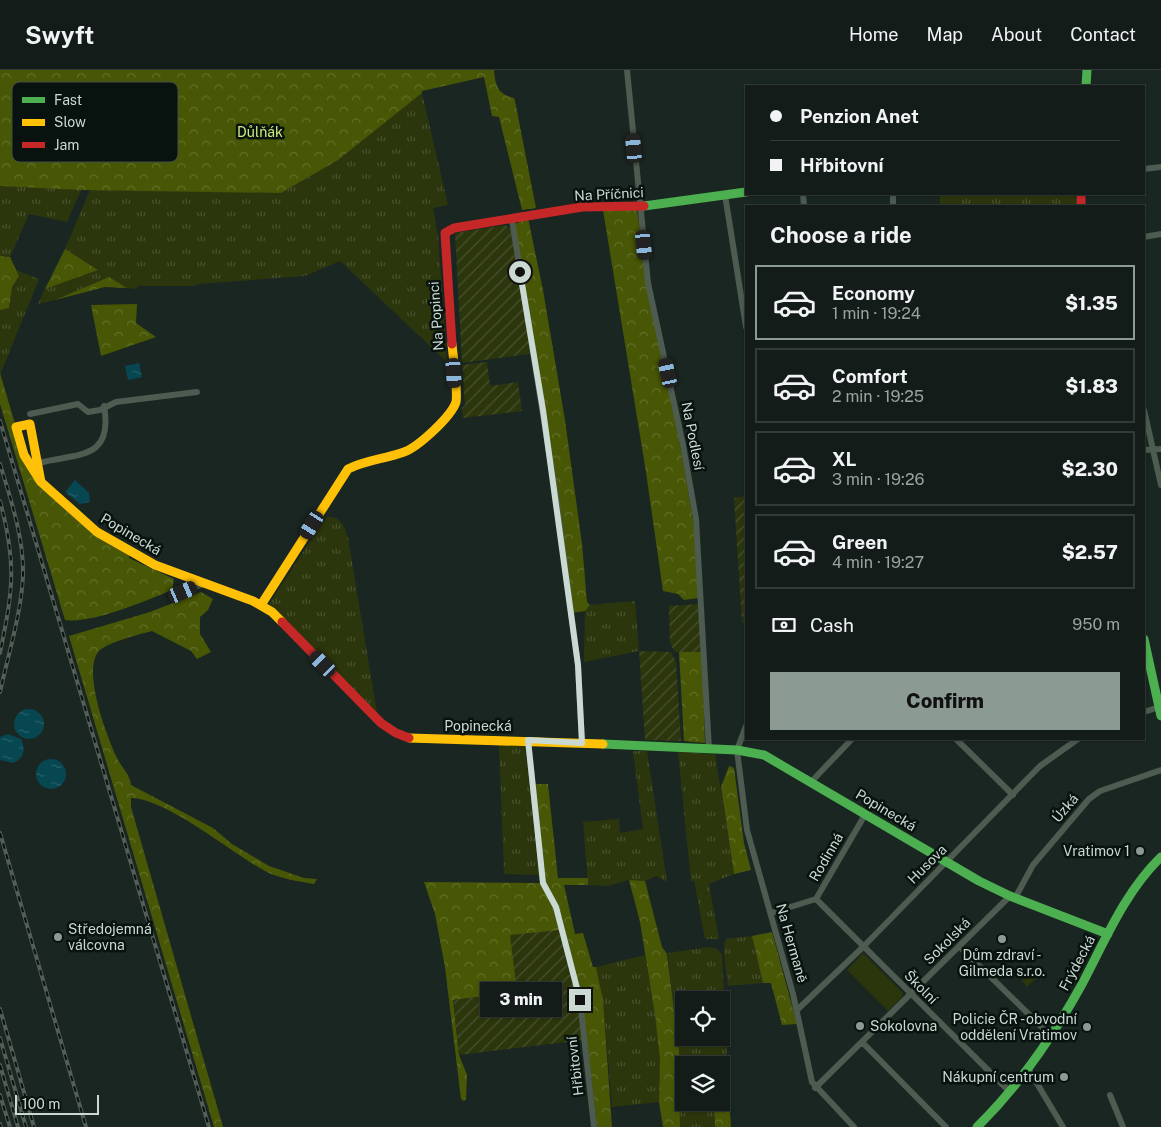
<!DOCTYPE html>
<meta charset="utf-8">
<style>
:root{--surface:#141c1a;--page:#212927;--text:#f1f3f6;--muted:#9da1a2;--line:#333a39;--accent:#8c9a94}
body{margin:0;font-family:"Public Sans",sans-serif;background:var(--page);color:var(--text);height:100vh;display:flex;flex-direction:column;font-size:19px;white-space:nowrap}
*{box-sizing:border-box;margin:0}
p{font-size:16px;color:var(--muted)}
.icon{flex:none;width:28px;height:28px;fill:none;stroke:currentColor;stroke-width:2;stroke-linecap:round;stroke-linejoin:round}
.map{position:relative;flex:1;overflow:hidden}
.panel{position:absolute;left:745px;top:135px;width:400px;height:535px;display:flex;flex-direction:column;background:var(--surface);border-radius:0px;box-shadow:0 1px 4px #0004,0 0 0 1px var(--line)}
.panel>*{flex:none}
.top-card{position:absolute;left:745px;top:15px;width:400px;height:110px;border-radius:0px;box-shadow:0 1px 4px #0004,0 0 0 1px var(--line);display:grid;align-content:center;height:110px;padding:0 25px;background:var(--surface)}
.tools{position:absolute;left:675px;top:921px;display:grid;gap:10px}
.tools a{display:grid;place-items:center;width:55px;height:55px;border-radius:0px;background:var(--surface);box-shadow:0 1px 4px #0004,0 0 0 1px var(--line);font-size:25px}
.scale{position:absolute;left:15px;bottom:12px;width:84px;box-sizing:border-box;padding-left:5px;border:2px solid #cad9d2;border-top:0;font-size:14px;line-height:18px;white-space:nowrap;color:#cad9d2;-webkit-text-stroke:4px #08120e;paint-order:stroke}
.end{position:absolute;width:22px;height:22px;margin:-11px;border:6px solid #cad9d2;background:#111;box-shadow:0 0 0 2px #111}
.from{border-radius:50%}
.bubble{position:absolute;height:35px;border-radius:0px;background:var(--surface);box-shadow:0 1px 4px #0004,0 0 0 1px var(--line);font-size:16px;font-weight:800;line-height:35px;text-align:center}
.car{position:absolute;width:15px;height:30px;margin:-15px -8px;border-radius:6px;box-shadow:0 0 4px 1px #0007;background:linear-gradient(#222 24%,#8ab4d8 0 40%,#222 0 76%,#8ab4d8 0 86%,#222 0)}
.top-card b{display:flex;align-items:center;gap:18px;height:48px;font-size:19px}
.top-card b+b{border-top:1px solid var(--line)}
.top-card i{width:12px;height:12px;background:var(--text)}
ul{padding:0;list-style:none}
li{display:flex;align-items:center;gap:15px;height:75px;margin:0 10px 8px;padding:0 15px;border:2px solid var(--line);border-radius:0px}
li div{flex:1}
li b{display:block;font-size:19px}
li em{font-style:normal;font-weight:800}
li.on{border-color:var(--accent)}
li>.icon{width:45px;height:45px;stroke-width:1.5}
h2{padding:0 25px;font-size:22px;line-height:60px}
.pay{display:flex;align-items:center;gap:12px;height:55px;padding:0 25px;font-size:19px}
.pay p{margin-inline-start:auto}
.action{display:flex;gap:10px;margin-top:auto;padding:10px 25px}
.action a{flex:1;height:58px;border-radius:0px;background:var(--accent);color:#111;font-size:20px;font-weight:800;line-height:58px;text-align:center}
header{display:flex;align-items:center;gap:30px;box-sizing:border-box;height:70px;padding:0 25px;background:var(--surface);border-bottom:1px solid var(--line)}
header strong{font-size:24px}
nav{display:flex;gap:28px;margin-inline-start:auto;font-size:18px}
.map>svg:first-child{display:block}
</style>
<header>
<strong>Swyft</strong>
<nav><a>Home</a><a>Map</a><a>About</a><a>Contact</a></nav>
</header>
<div class="map">
<svg width="1161" height="1057" viewBox="0 0 1161 1057">
<defs>
<pattern id="grass-tufts" width="24" height="20" patternUnits="userSpaceOnUse" patternTransform="scale(1.25)"><rect width="24" height="20" fill="#2c360d"/><path d="M3 7l-1-3M5 7V3M7 7l1-3M15 17l-1-3M17 17v-4M19 17l1-3" fill="none" stroke="#49522f"/></pattern>
<pattern id="forest-crowns" width="20" height="18" patternUnits="userSpaceOnUse" patternTransform="scale(1.25)"><rect width="20" height="18" fill="#485705"/><path d="M2 6a3 3 0 1 1 6 0M12 15a3 3 0 1 1 6 0" fill="none" stroke="#616f29"/></pattern>
<pattern id="garden-furrows" width="10" height="10" patternUnits="userSpaceOnUse" patternTransform="scale(1.25)"><rect width="10" height="10" fill="#2c360d"/><path d="M-1 1l2-2M0 10L10 0M9 11l2-2" fill="none" stroke="#49522f"/></pattern>
<pattern id="water-ripples" width="26" height="14" patternUnits="userSpaceOnUse" patternTransform="scale(1.25)"><rect width="26" height="14" fill="#064752"/><path d="M2 4q2-2 4 0t4 0M15 11q2-2 4 0t4 0" fill="none" stroke="#29616a"/></pattern>
</defs>
<rect width="100%" height="100%" fill="#1a2622"/>
<path fill="url(#grass-tufts)" fill-rule="evenodd" d="M422,23L448,135L433,138L438,166L447,292L340,191L305,206L198,214L194,216H137V219L127,218L109,207L55,230L38,234L45,219L98,200L65,179L90,120L281,123L338,90Z
M0,116L81,120L67,152L29,144L10,187L0,186Z
M940,124H1075L1076,136H940Z
M16,200L39,209L0,305V240L9,238L12,217L19,206Z
M326,447C340,445 345,457 348,468L377,643L269,534Z
M635,531L639,581L584,592L585,541L590,535Z
M499,675H525L539,805L504,804Z
M633,681H647L667,812L656,806L645,811L628,810L608,816L588,815L583,752L619,749L620,763L643,759Z
M678,682L715,684L734,804L709,814L719,869H705L694,811H691Z
M752,866L763,913L728,916C727,904 721,877 726,869Z
M708,877L717,879L722,884L728,1010L721,1012V995H684V1032L714,1033L715,1057H680V1005L668,883ZM684,930H721V968H684Z
M645,885L655,945L660,990L659,1032L612,1037L603,930L596,897Z"/>
<path fill="url(#forest-crowns)" d="M0,0H494C495,15 498,25 514,28L515,31L536,138L522,140L499,47L492,46L484,7L422,21V23L338,90L281,123L79,120L0,116Z
M603,140H637C649,224 668,307 683,392C691,436 700,483 698,528L684,530L678,524L663,521L646,402Z
M528,148L543,220L565,350L582,474L587,532L590,535L585,541L572,543L515,154Z
M65,179L98,200L45,219Z
M0,186L10,187L19,206L12,217L9,238L0,240Z
M109,207L127,218L105,217L55,230Z
M137,234L136,253L156,267L101,286L91,235Z
M0,303L16,357L41,412L129,484V488L174,509L172,520C146,531 91,554 65,550L0,334Z
M201,522L213,529L208,540L200,547V564L211,582L197,589L191,581L152,561C140,564 105,573 98,582C83,603 106,664 116,686C121,697 130,704 131,715L213,758L232,774L269,796L304,808L317,809L314,814C298,811 280,809 265,801C233,784 166,728 131,728V737L223,1057H214L69,566L150,542Z
M679,582H702L705,673L684,671Z
M729,696L734,698L744,773L751,800L734,804L721,717Z
M533,714H548L558,808H588V815H564L575,864L583,863L593,897H596L603,930L612,1057H597L582,930L517,922L453,930L459,985L467,1005L466,1029L464,1031L461,1029L445,897L435,844L424,812L540,813Z
M629,810L645,811L662,877L667,884L679,981L680,1057H663L659,1032L660,990L655,945L640,852Z
M772,862L797,954L782,955L771,913H763L752,866Z
M728,1010L731,1057H715L714,1033L721,1032V1012Z"/>
<path fill="#2c360d" d="M863,883L903,923L902,927L888,941L847,900Z
M1037,896L1043,902L1027,917L1022,911Z"/>
<path fill="url(#garden-furrows)" d="M506,155L511,159L531,281L528,284L462,293L455,163Z
M487,292L490,316L518,312L522,341L463,348L462,338L465,335L462,295Z
M746,426V555L742,552L734,428Z
M698,534L702,582H675L670,573L669,536Z
M639,581L671,582L676,592L681,671L645,670Z
M559,860L578,931L583,970L459,985L453,930L517,922L510,865Z"/>
<path fill="url(#water-ripples)" d="M139,293L142,307L128,310L125,296Z
M75,410L89,423L90,432L80,434L65,422Z
M14 654a15 15 0 1 1 30 0a15 15 0 1 1-30 0Z
M8,664L21,669C26,679 24,689 13,693L0,690V667Z
M36 704a15 15 0 1 1 30 0a15 15 0 1 1-30 0Z"/>
<g fill="none" stroke-linecap="round" stroke-linejoin="round">
<path stroke="#4d5b50" stroke-width="6" d="M627,0L648,213L683,375L696,449L709,679
M1144,99L1161,97
M803,124L804,136
M725,125L746,257
M893,136V124
M512,150L555,420L578,595L582,673
M1144,167L1161,164
M1144,340L1161,415
M30,344L78,334L88,342L100,340L116,332L197,322
M1144,380L1161,379
M39,393C76,383 114,391 104,336
M183,522L203,514
M1144,642L1159,637
M746,656L737,680L747,760L793,924L812,1012L854,1057
M956,669L1013,725
M528,670L543,813L556,837L580,930L594,1057
M811,712L852,669
M1015,828L1033,795L1089,729L1100,721L1161,700
M816,829L1010,1022
M771,843L816,829L866,743
M959,876L1046,961
M797,940L863,877L1040,696L1078,669
M862,972L946,1057
M1029,1000L1063,1057
M815,1018L1010,826
M1110,1025L1123,1057"/>
<path stroke="#4caf50" stroke-width="9" d="M1086,16L1087,0
M644,136L746,122
M1144,569L1161,646
M603,674L737,680L764,685L979,811L1010,826L1108,864
M977,1057C1020,1015 1052,968 1081,916C1105,871 1124,823 1161,787"/>
<path stroke="#ffc107" stroke-width="9" d="M41,412L30,354L16,357L24,385L41,412L97,462L155,495L253,531L272,542L282,552
M261,535L348,399C366,390 385,389 404,382C418,377 451,347 456,332C458,321 453,286 452,274
M409,668L603,674"/>
<path stroke="#c62828" stroke-width="9" d="M1081,124V136
M452,274L445,163L454,158L582,137L644,136
M282,552L381,653L396,663L409,668"/>
<g stroke="#545e57" stroke-width="4">
<path id="rail" d="M0,351L209,1057
M0,394C11,430 24,468 23,506C21,545 8,585 0,622
M0,431C17,494 13,520 0,583
M0,763L86,1057
M0,939L34,1057
M0,968L26,1057
M0,995L18,1057
M0,1025L10,1057
M0,1054L1,1057"/>
</g>
<use href="#rail" stroke="#08120e" stroke-width="2" stroke-dasharray="5.5" stroke-linecap="butt"/>
</g>
<g fill="none" stroke-linecap="round" stroke-linejoin="round">
<path stroke="#cad9d2" stroke-width="6" d="M520,202L543,340L578,595L582,673L528,670L543,813L556,837L580,930"/>
</g>
<g fill="#8c9a94" stroke="#08120e" stroke-width="2">
<circle cx="1140" cy="781" r="5"/>
<circle cx="58" cy="867" r="5"/>
<circle cx="1002" cy="869" r="5"/>
<circle cx="860" cy="956" r="5"/>
<circle cx="1087" cy="957" r="5"/>
<circle cx="1064" cy="1007" r="5"/>
</g>
<g text-anchor="middle" stroke-width="5" stroke-linejoin="round" paint-order="stroke">
<g font-size="14" fill="#d0ea7d" stroke="#08120e">
<text x="260" y="67">Důlňák</text>
</g>
<g font-size="14" fill="#cad9d2" stroke="#08120e">
<text transform="translate(609 124) rotate(-3)" y="5">Na Příčnici</text>
<text transform="translate(436 246) rotate(-94)" y="5">Na Popinci</text>
<text transform="translate(693 366) rotate(79)" y="5">Na Podlesí</text>
<text transform="translate(131 464) rotate(31)" y="5">Popinecká</text>
<text x="478" y="661">Popinecká</text>
<text transform="translate(1065 738) rotate(-50)" y="5">Úzká</text>
<text transform="translate(886 740) rotate(31)" y="5">Popinecká</text>
<text transform="translate(826 787) rotate(-60)" y="5">Rodinná</text>
<text transform="translate(927 794) rotate(-45)" y="5">Husova</text>
<text transform="translate(947 871) rotate(-45)" y="5">Sokolská</text>
<text transform="translate(792 873) rotate(74)" y="5">Na Hermaně</text>
<text transform="translate(1077 893) rotate(-62)" y="5">Frýdecká</text>
<text transform="translate(921 917) rotate(45)" y="5">Školní</text>
<text transform="translate(575 996) rotate(-97)" y="5">Hřbitovní</text>
</g>
<g font-size="14" fill="#cad9d2" stroke="#08120e" text-anchor="end">
<text x="1130" y="786">Vratimov 1</text>
<text x="68" y="864" text-anchor="start">Středojemná<tspan x="68" dy="16">válcovna</tspan></text>
<text x="1002" y="890" text-anchor="middle">Dům zdraví -<tspan x="1002" dy="16">Gilmeda s.r.o.</tspan></text>
<text x="1077" y="954">Policie ČR - obvodní<tspan x="1077" dy="16">oddělení Vratimov</tspan></text>
<text x="870" y="961" text-anchor="start">Sokolovna</text>
<text x="1054" y="1012">Nákupní centrum</text>
</g>
</g>
<rect x="12" y="12" width="166" height="80" rx="8" fill="#08120e" stroke="#424e49" stroke-width="1"/>
<rect x="22" y="27" width="23" height="6" fill="#4caf50"/>
<rect x="22" y="49" width="23" height="7" fill="#ffc107"/>
<rect x="22" y="72" width="23" height="6" fill="#c62828"/>
<g font-size="14" fill="#cad9d2">
<text x="54" y="35">Fast</text>
<text x="54" y="57">Slow</text>
<text x="54" y="80">Jam</text>
</g>
</svg>
<div class="tools">
<a><svg class="icon" aria-label="locate" viewBox="0 0 24 24"><circle cx="12" cy="12" r="6"/><path d="M12 2v4M12 18v4M2 12h4M18 12h4"/></svg></a>
<a><svg class="icon" aria-label="layers" viewBox="0 0 24 24"><path d="M12 4l9 5-9 5-9-5zM3 14l9 5 9-5"/></svg></a>
</div>
<div class="scale">100 m</div>
<i class="end from" style="left:520px;top:202px"></i>
<i class="end" style="left:580px;top:930px"></i>
<div class="bubble" style="left:480px;top:912px;width:82px">3 min</div>
<i class="car" style="left:634px;top:78px;rotate:355deg"></i>
<i class="car" style="left:644px;top:175px;rotate:174deg"></i>
<i class="car" style="left:454px;top:303px;rotate:176deg"></i>
<i class="car" style="left:668px;top:303px;rotate:348deg"></i>
<i class="car" style="left:312px;top:455px;rotate:212deg"></i>
<i class="car" style="left:183px;top:522px;rotate:67deg"></i>
<i class="car" style="left:323px;top:594px;rotate:315deg"></i>
<div class="top-card">
<b><i class="from"></i>Penzion Anet</b>
<b><i></i>Hřbitovní</b>
</div>
<section class="panel">
<h2>Choose a ride</h2>
<ul>
<li class="on"><svg class="icon" aria-label="car" viewBox="0 0 24 24"><path d="M5 17H2v-5l4-1 3-4h7l3 4 3 1v5h-3M9 17h6M6 11h13"/><circle cx="7" cy="17" r="2"/><circle cx="17" cy="17" r="2"/></svg><div><b>Economy</b><p>1 min · 19:24</p></div><em>$1.35</em></li>
<li><svg class="icon" aria-label="car" viewBox="0 0 24 24"><path d="M5 17H2v-5l4-1 3-4h7l3 4 3 1v5h-3M9 17h6M6 11h13"/><circle cx="7" cy="17" r="2"/><circle cx="17" cy="17" r="2"/></svg><div><b>Comfort</b><p>2 min · 19:25</p></div><em>$1.83</em></li>
<li><svg class="icon" aria-label="car" viewBox="0 0 24 24"><path d="M5 17H2v-5l4-1 3-4h7l3 4 3 1v5h-3M9 17h6M6 11h13"/><circle cx="7" cy="17" r="2"/><circle cx="17" cy="17" r="2"/></svg><div><b>XL</b><p>3 min · 19:26</p></div><em>$2.30</em></li>
<li><svg class="icon" aria-label="car" viewBox="0 0 24 24"><path d="M5 17H2v-5l4-1 3-4h7l3 4 3 1v5h-3M9 17h6M6 11h13"/><circle cx="7" cy="17" r="2"/><circle cx="17" cy="17" r="2"/></svg><div><b>Green</b><p>4 min · 19:27</p></div><em>$2.57</em></li>
</ul>
<div class="pay"><svg class="icon" aria-label="cash" viewBox="0 0 24 24"><path d="M3 7h18v10H3z"/><circle cx="12" cy="12" r="2"/></svg>Cash<p>950 m</p></div>
<div class="action"><a>Confirm</a></div>
</section>
</div>
